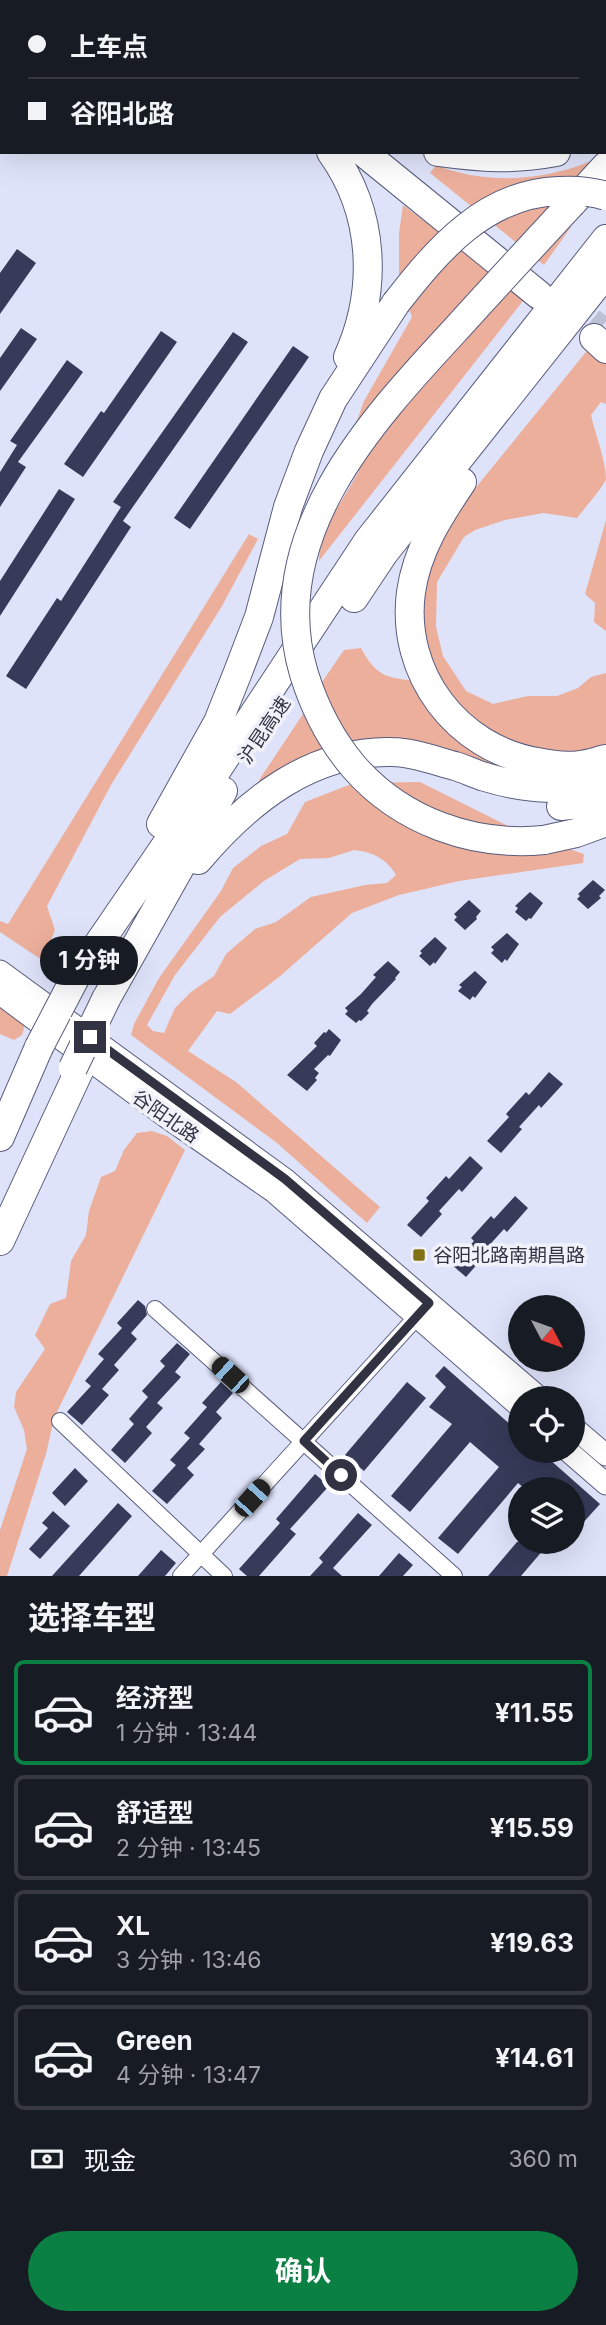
<!DOCTYPE html>
<html lang="zh">
<meta charset="utf-8">
<style>
:root{--surface:#171b24;--page:#20242c;--text:#f1f3f6;--muted:#9ea1a6;--line:#363941;--accent:#0b8043}
body{margin:0;font-family:Inter,"Noto Sans SC",sans-serif;background:var(--page);color:var(--text);height:100vh;display:flex;flex-direction:column;font-size:26px;white-space:nowrap}
*{box-sizing:border-box;margin:0}
p{font-size:23px;color:var(--muted)}
.icon{flex:none;width:38px;height:38px;fill:none;stroke:currentColor;stroke-width:2;stroke-linecap:round;stroke-linejoin:round}
.map{position:relative;height:1576px;overflow:hidden}
.sheet{display:flex;flex-direction:column;background:var(--surface);flex:1}
.sheet>*{flex:none}
.hud{position:absolute;left:0px;top:0px;width:607px;height:154px;box-shadow:0 7px 28px #0002;display:grid;align-content:center;height:154px;padding:0 28px;background:var(--surface)}
.needle{width:46px;rotate:131deg}
.tools{position:absolute;left:508px;top:1295px;display:grid;gap:14px}
.tools a{display:grid;place-items:center;width:77px;height:77px;border-radius:50%;background:var(--surface);box-shadow:0 7px 28px #0002;font-size:35px}
.end{position:absolute;width:32px;height:32px;margin:-16px;border:9px solid #313342;background:#fff;box-shadow:0 0 0 4px #fff}
.from{border-radius:50%}
.bubble{position:absolute;height:49px;border-radius:24px;background:var(--surface);box-shadow:0 7px 28px #0002;font-size:23px;font-weight:700;line-height:49px;text-align:center}
.car{position:absolute;width:21px;height:42px;margin:-21px -10px;border-radius:9px;box-shadow:0 0 5px 2px #0007;background:linear-gradient(#222 24%,#8ab4d8 0 40%,#222 0 76%,#8ab4d8 0 86%,#222 0)}
.hud b{display:flex;align-items:center;gap:24px;height:66px;font-size:26px}
.hud b+b{border-top:2px solid var(--line)}
.hud i{width:18px;height:18px;background:var(--text)}
ul{padding:0;list-style:none}
li{display:flex;align-items:center;gap:21px;height:105px;margin:0 14px 10px;padding:0 14px;border:4px solid var(--line);border-radius:10px}
li div{flex:1}
li b{display:block;font-size:26px}
li em{font-style:normal;font-weight:700}
li.active{border-color:var(--accent)}
li>.icon{width:63px;height:63px;stroke-width:1.5}
h2{padding:0 28px;font-size:32px;line-height:84px}
.pay{display:flex;align-items:center;gap:18px;height:77px;padding:0 28px;font-size:26px}
.pay p{margin-inline-start:auto}
.button{display:flex;gap:14px;margin-top:auto;padding:14px 28px}
.button a{flex:1;height:80px;border-radius:42px;background:var(--accent);color:#fff;font-size:28px;font-weight:700;line-height:80px;text-align:center}
.map>svg:first-child{display:block}
</style>
<div class="map">
<svg width="606" height="1576" viewBox="0 0 606 1576">
<rect width="100%" height="100%" fill="#dfe3fa"/>
<path fill="#ecaf9b" fill-rule="evenodd" d="M591,161L598,163L555,214L571,227L544,265L430,173L436,165C484,185 543,181 591,161Z
M403,205L526,297L319,561C320,528 344,499 359,471L349,443L364,401L412,317L399,281V233Z
M590,347L606,360V404L601,402L591,415C595,434 606,460 606,479C604,486 584,509 577,518L543,513L505,520L475,530L464,537L437,582L436,627L443,656L466,691L493,704L528,696H557L578,688L591,677L606,673V753L550,755L477,729L435,681L418,609L430,555L460,507Z
M606,520V631L594,622L595,603L585,594Z
M249,534L258,539L222,606L111,785L47,906L55,930L46,952L58,964L57,970L0,932V921L8,924Z
M361,648C376,676 386,678 417,681L427,695L575,783L347,743L320,685L344,650Z
M307,708L330,752L264,786L259,780Z
M420,782L520,832L584,854L583,863L459,881L399,895L352,913L279,977L230,1014L217,1011L188,1051L236,1082L380,1207L367,1223L277,1143L131,1035L134,1024L159,978L221,891L233,868L261,846L287,834L305,802L354,783ZM354,850C372,852 386,858 396,875L387,883L365,885L311,897L276,922L255,929L226,954L214,976L191,992L175,1008L164,1033L153,1031L147,1025L175,975L220,917L264,881L300,859L329,858Z
M0,996L28,1015L22,1035L14,1040L0,1034Z
M152,1131L167,1136L185,1150L54,1418L46,1454L7,1576H0V1530L27,1449L24,1430L14,1407L16,1392L45,1349L35,1335L50,1304L66,1298L71,1261L86,1235L89,1211L101,1177L115,1171L124,1150L137,1133Z"/>
<path fill="#373a58" d="M17,249L36,263L0,314V273Z
M21,328L37,339L0,391V358Z
M161,331L177,342L83,477L64,464L101,411L104,413Z
M233,332L248,342L123,521L131,527L26,689L6,676L57,598L61,601L121,507L113,502Z
M293,346L309,357L190,529L174,518Z
M67,360L83,372L18,462L26,467L0,507V472L17,445L10,441Z
M59,489L75,499L0,616V581Z
M593,880L605,890L599,896L601,898L588,909L577,899L580,896L578,894Z
M530,892L543,903L531,919L529,918L526,921L515,912L518,908L515,906Z
M469,900L481,911L476,917L477,919L465,930L454,920L457,917L454,914Z
M507,933L519,944L507,961L505,959L502,963L491,953L494,950L491,947Z
M435,937L447,948L435,964L434,962L430,966L419,956L422,953L420,951Z
M388,961L400,972L395,978L396,979L372,1004L367,1011L369,1013L361,1021L359,1020L356,1023L345,1014L348,1011L345,1008L361,994L376,977L373,975Z
M475,971L487,982L475,998L473,996L470,1000L458,991L462,987L459,985Z
M329,1029L341,1040L330,1056L328,1055L314,1069L319,1073L315,1078L317,1080L307,1091L287,1075L317,1046L314,1043L324,1032L326,1033Z
M549,1072L563,1084L541,1108L539,1105L519,1127L522,1129L501,1153L487,1141L509,1117L506,1114L526,1092L529,1095Z
M470,1156L483,1168L462,1192L459,1189L439,1211L442,1214L421,1237L407,1225L429,1201L426,1198L446,1176L449,1179Z
M515,1196L528,1208L507,1232L504,1229L484,1251L487,1253L466,1277L452,1265L474,1241L471,1238L491,1216L494,1219Z
M138,1300L145,1306L147,1315L131,1333L137,1339L114,1365L119,1370L102,1389L109,1395L82,1425L67,1412L91,1386L85,1381L104,1359L98,1354L122,1328L117,1323Z
M177,1343L190,1354L175,1372L181,1377L157,1403L163,1408L146,1427L152,1433L125,1463L111,1450L134,1424L129,1419L148,1397L142,1391L165,1366L160,1361Z
M444,1366L520,1433V1451H540L600,1504L572,1535V1489H525L518,1483L458,1554L438,1538L499,1467L470,1442L410,1512L391,1496L452,1424L429,1407L446,1387L435,1376Z
M221,1382L233,1393L216,1412L222,1418L199,1444L205,1449L187,1468L194,1475L167,1504L152,1491L176,1465L170,1460L190,1438L184,1433L207,1407L202,1403Z
M407,1382L426,1398L364,1471L345,1455Z
M75,1468L88,1481L65,1506L52,1493Z
M315,1474L329,1486L290,1529L296,1534L259,1576H247L239,1569L280,1523L276,1519Z
M118,1503L132,1516L79,1576H52Z
M53,1511L70,1526L40,1559L29,1549L48,1528L42,1523Z
M358,1513L372,1525L333,1568L342,1576H310L323,1562L319,1558Z
M517,1542H550L521,1576H488Z
M161,1550L176,1563L165,1576H138Z
M399,1553L413,1565L403,1576H379Z"/>
<g fill="none" stroke-linecap="round" stroke-linejoin="round">
<path stroke="#bcc0d5" stroke-width="28" stroke-dasharray="28 14" stroke-linecap="butt" d="M558,295L600,329"/>
<g stroke="#595c7d" stroke-width="10">
<path id="lane" d="M606,116V115"/>
</g>
<g stroke="#595c7d" stroke-width="18">
<path id="street" d="M155,1309L454,1576
M60,1421L224,1576
M181,1576L423,1310"/>
</g>
<g stroke="#595c7d" stroke-width="23">
<path id="secondary" d="M0,971L285,1179L540,1398
M0,994L166,1117L274,1192L520,1407
M572,1426L606,1455
M568,1451L606,1484"/>
</g>
<g stroke="#595c7d" stroke-width="30">
<path id="highway" d="M149,0L151,2
M196,0L199,2
M331,152C375,213 378,290 348,357
M363,152L539,295
M438,152C482,158 513,160 556,152
M572,203L606,166
M594,338L606,349
M462,482C439,516 417,550 411,592C400,674 457,748 537,762C551,765 566,767 580,765C589,764 597,761 606,759
M354,598L384,553L606,273
M561,806L606,801
M161,824L218,722L238,672L259,617L288,507L309,451L333,399L396,303
M544,840L576,833L606,822
M198,860C248,801 311,750 392,752C412,752 436,761 455,766C465,769 475,774 485,777C528,790 563,792 606,779
M75,978L201,794L368,541L606,239
M106,999L223,791
M0,1137L39,1047
M0,1241L79,1071"/>
</g>
<use href="#lane" stroke="#fff" stroke-width="8"/>
<use href="#street" stroke="#fff" stroke-width="16"/>
<use href="#secondary" stroke="#fff" stroke-width="21"/>
<use href="#highway" stroke="#fff" stroke-width="28"/>
<g stroke="#595c7d" stroke-width="30" stroke-linecap="butt">
<path id="highway-bridge" d="M396,303C438,249 485,194 558,191C574,190 591,191 606,196
M544,840C473,847 401,821 354,767C330,739 315,709 304,674C263,536 371,421 457,328C495,286 533,245 572,203
M39,1047L75,978
M73,1068L106,999"/>
</g>
<use href="#highway-bridge" stroke="#fff" stroke-width="28"/>
</g>
<g fill="none" stroke-linecap="round" stroke-linejoin="round">
<path stroke="#313342" stroke-width="9" d="M90,1037L285,1179L429,1303L304,1441L341,1475"/>
</g>
<rect fill="#817213" stroke="#f0f1f9" stroke-width="2.5" x="412" y="1248" width="14" height="14" rx="3.5"/>
<g text-anchor="middle" stroke-width="7" stroke-linejoin="round" paint-order="stroke">
<g font-size="19" fill="#313342" stroke="#f0f1f9">
<text transform="translate(264 730) rotate(-56)" y="7">沪昆高速</text>
<text transform="translate(166 1116) rotate(35)" y="7">谷阳北路</text>
</g>
<g font-size="19" fill="#313342" stroke="#f0f1f9" text-anchor="start">
<text x="433" y="1262">谷阳北路南期昌路</text>
</g>
</g>
</svg>
<div class="tools">
<a><svg class="needle" viewBox="-14 -14 28 28"><path d="M0-13l5 13h-10z" fill="#e53935"/><path d="M0 13l5-13h-10z" fill="#9ea1a6"/></svg></a>
<a><svg class="icon" aria-label="locate" viewBox="0 0 24 24"><circle cx="12" cy="12" r="6"/><path d="M12 2v4M12 18v4M2 12h4M18 12h4"/></svg></a>
<a><svg class="icon" aria-label="layers" viewBox="0 0 24 24"><path d="M12 4l9 5-9 5-9-5zM3 14l9 5 9-5"/></svg></a>
</div>
<i class="end from" style="left:341px;top:1475px"></i>
<i class="end" style="left:90px;top:1037px"></i>
<div class="bubble" style="left:40px;top:936px;width:98px">1 分钟</div>
<i class="car" style="left:230px;top:1375px;rotate:312deg"></i>
<i class="car" style="left:252px;top:1498px;rotate:42deg"></i>
<div class="hud">
<b><i class="from"></i>上车点</b>
<b><i></i>谷阳北路</b>
</div>
</div>
<section class="sheet">
<h2>选择车型</h2>
<ul>
<li class="active"><svg class="icon" aria-label="car" viewBox="0 0 24 24"><path d="M5 17H2v-5l4-1 3-4h7l3 4 3 1v5h-3M9 17h6M6 11h13"/><circle cx="7" cy="17" r="2"/><circle cx="17" cy="17" r="2"/></svg><div><b>经济型</b><p>1 分钟 · 13:44</p></div><em>¥11.55</em></li>
<li><svg class="icon" aria-label="car" viewBox="0 0 24 24"><path d="M5 17H2v-5l4-1 3-4h7l3 4 3 1v5h-3M9 17h6M6 11h13"/><circle cx="7" cy="17" r="2"/><circle cx="17" cy="17" r="2"/></svg><div><b>舒适型</b><p>2 分钟 · 13:45</p></div><em>¥15.59</em></li>
<li><svg class="icon" aria-label="car" viewBox="0 0 24 24"><path d="M5 17H2v-5l4-1 3-4h7l3 4 3 1v5h-3M9 17h6M6 11h13"/><circle cx="7" cy="17" r="2"/><circle cx="17" cy="17" r="2"/></svg><div><b>XL</b><p>3 分钟 · 13:46</p></div><em>¥19.63</em></li>
<li><svg class="icon" aria-label="car" viewBox="0 0 24 24"><path d="M5 17H2v-5l4-1 3-4h7l3 4 3 1v5h-3M9 17h6M6 11h13"/><circle cx="7" cy="17" r="2"/><circle cx="17" cy="17" r="2"/></svg><div><b>Green</b><p>4 分钟 · 13:47</p></div><em>¥14.61</em></li>
</ul>
<div class="pay"><svg class="icon" aria-label="cash" viewBox="0 0 24 24"><path d="M3 7h18v10H3z"/><circle cx="12" cy="12" r="2"/></svg>现金<p>360 m</p></div>
<div class="button"><a>确认</a></div>
</section>
